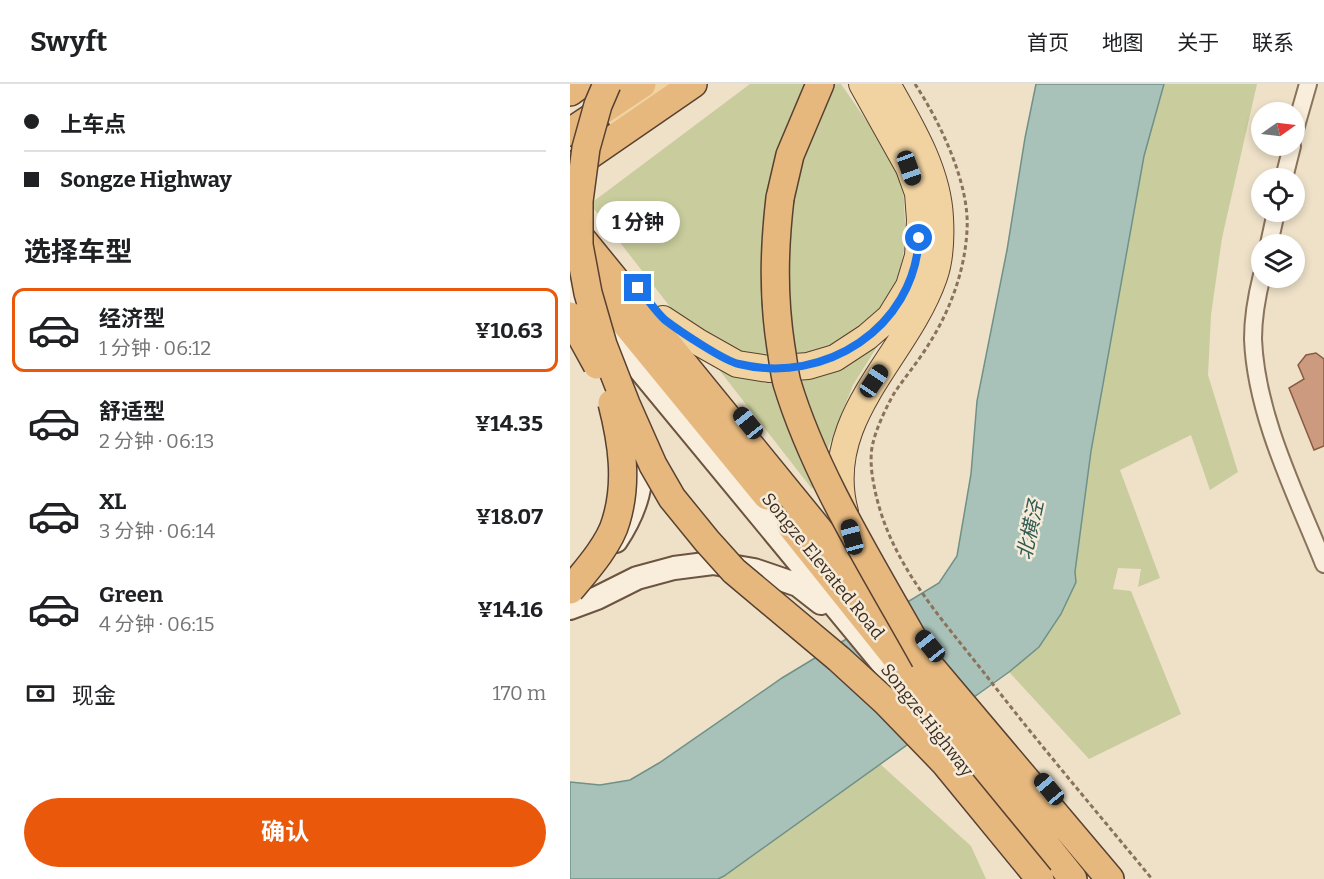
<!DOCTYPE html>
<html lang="zh">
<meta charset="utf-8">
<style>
:root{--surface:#fff;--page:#f2f2f2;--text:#202124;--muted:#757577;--line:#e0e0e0;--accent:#ea580c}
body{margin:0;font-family:Bitter,"Noto Sans SC",serif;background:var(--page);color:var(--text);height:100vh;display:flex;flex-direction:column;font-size:22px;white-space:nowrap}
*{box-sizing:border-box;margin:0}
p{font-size:20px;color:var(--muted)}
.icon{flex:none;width:33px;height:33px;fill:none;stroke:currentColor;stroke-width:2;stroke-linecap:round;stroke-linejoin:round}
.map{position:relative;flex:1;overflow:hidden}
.drawer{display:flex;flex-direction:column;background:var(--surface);width:570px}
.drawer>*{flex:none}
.hud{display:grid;align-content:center;height:132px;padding:0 24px;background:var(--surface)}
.needle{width:39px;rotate:76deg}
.tools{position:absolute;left:681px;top:18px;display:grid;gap:12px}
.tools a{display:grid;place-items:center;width:54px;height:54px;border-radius:50%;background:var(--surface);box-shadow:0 3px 9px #0003;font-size:30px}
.end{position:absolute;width:27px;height:27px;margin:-14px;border:8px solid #1a73e8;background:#fff;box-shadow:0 0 0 3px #fff}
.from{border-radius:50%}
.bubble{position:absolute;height:42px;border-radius:21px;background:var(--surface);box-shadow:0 3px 9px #0003;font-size:20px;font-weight:700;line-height:42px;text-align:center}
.car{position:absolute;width:18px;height:36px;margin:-18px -9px;border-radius:8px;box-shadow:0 0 4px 2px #0007;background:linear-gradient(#222 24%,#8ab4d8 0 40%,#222 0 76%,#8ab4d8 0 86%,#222 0)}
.hud b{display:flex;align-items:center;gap:21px;height:57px;font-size:22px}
.hud b+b{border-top:2px solid var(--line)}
.hud i{width:15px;height:15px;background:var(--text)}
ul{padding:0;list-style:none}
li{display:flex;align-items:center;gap:18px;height:84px;margin:0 12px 9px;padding:0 12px;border:3px solid transparent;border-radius:12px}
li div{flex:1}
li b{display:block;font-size:22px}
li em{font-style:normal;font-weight:700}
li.selected{border-color:var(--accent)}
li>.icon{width:54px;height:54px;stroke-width:1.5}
h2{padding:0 24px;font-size:27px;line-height:72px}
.pay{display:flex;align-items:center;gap:15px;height:66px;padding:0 24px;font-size:22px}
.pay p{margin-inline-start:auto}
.button{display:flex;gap:12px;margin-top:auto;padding:12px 24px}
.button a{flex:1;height:69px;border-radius:36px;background:var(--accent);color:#fff;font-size:24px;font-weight:700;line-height:69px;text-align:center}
header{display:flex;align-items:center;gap:36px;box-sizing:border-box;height:84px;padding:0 30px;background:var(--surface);border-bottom:2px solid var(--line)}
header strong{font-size:28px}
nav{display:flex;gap:33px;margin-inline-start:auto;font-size:21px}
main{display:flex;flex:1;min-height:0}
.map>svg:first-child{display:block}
</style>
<header>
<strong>Swyft</strong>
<nav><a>首页</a><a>地图</a><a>关于</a><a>联系</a></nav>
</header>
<main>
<section class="drawer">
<div class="hud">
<b><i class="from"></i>上车点</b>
<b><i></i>Songze Highway</b>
</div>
<h2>选择车型</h2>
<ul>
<li class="selected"><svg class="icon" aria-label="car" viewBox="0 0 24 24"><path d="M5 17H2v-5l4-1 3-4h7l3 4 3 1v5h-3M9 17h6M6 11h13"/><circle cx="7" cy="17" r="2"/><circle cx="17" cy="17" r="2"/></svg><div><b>经济型</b><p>1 分钟 · 06:12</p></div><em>¥10.63</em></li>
<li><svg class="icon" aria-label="car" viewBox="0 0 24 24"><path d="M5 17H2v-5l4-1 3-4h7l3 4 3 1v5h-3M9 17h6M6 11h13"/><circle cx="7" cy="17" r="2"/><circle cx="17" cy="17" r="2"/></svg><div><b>舒适型</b><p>2 分钟 · 06:13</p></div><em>¥14.35</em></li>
<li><svg class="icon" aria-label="car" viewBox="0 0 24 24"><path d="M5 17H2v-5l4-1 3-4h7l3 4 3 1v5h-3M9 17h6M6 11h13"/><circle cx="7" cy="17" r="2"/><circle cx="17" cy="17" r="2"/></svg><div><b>XL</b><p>3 分钟 · 06:14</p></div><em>¥18.07</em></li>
<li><svg class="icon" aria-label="car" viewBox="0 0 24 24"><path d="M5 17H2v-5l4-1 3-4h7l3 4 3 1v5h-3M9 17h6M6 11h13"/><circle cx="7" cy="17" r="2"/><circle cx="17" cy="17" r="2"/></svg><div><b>Green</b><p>4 分钟 · 06:15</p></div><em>¥14.16</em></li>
</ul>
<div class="pay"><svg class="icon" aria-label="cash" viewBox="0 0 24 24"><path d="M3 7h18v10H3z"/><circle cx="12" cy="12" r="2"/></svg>现金<p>170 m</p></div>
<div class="button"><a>确认</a></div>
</section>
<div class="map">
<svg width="754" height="795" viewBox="0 0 754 795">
<rect width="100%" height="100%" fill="#eee1c8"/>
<path fill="#c9cc9c" d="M180,0H271L314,62L333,99L336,157L317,247L283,301L242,405L20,120Z
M594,0H687L652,154L641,231L638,291L668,388L640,406L621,351L550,386L590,494L568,503L571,485L548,484L543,505L561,507L611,630L519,675L439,588L469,563L506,498L505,488L521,367L574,72Z
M310,680L401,762L416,795H148Z"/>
<path fill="#a9c2b9" stroke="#6f9187" stroke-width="1.5" d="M466,0H594L574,72L521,367L505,488L506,498L491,530L469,563L439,588L154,792L148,795H0V698L30,701L60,696L89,679L212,594L369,499L387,472L401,390L407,317L437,166L455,54Z"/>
<path fill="#cb9a7f" stroke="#895b43" stroke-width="1.5" d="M746,269L754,275V362L744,366L719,304L734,295L728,281L736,271Z"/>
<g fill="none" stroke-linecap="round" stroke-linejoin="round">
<g stroke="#8a735d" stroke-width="20">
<path id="minor" d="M724,49L738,0
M714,94L722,62
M699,160L706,128
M692,191C687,211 683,235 683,255C686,332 726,410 754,480"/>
</g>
<g stroke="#6c5440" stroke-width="26">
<path id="secondary" d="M0,201L316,584L396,686
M46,457C68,424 72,400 74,361
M0,524L27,514L67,494L104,484L143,479L184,486L228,501L251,519"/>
</g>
<g stroke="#584131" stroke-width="28">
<path id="primary" d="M51,34L98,0
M93,235L128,258L167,280L199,285L238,282L265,274L297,253L320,233L339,202L348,172L350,136L348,109L339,84L292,0
M275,428C250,334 336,274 364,193C370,176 371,152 370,134C368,86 340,41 317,0"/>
</g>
<g stroke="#584131" stroke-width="30">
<path id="trunk" d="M0,8L11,0
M0,48L72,0
M1,84L123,0
M210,114L220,71L250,0
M3,144L355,576L540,795
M10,184L197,412
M221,442L503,795"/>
</g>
<path stroke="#8a735d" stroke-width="3" stroke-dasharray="4.5 3" stroke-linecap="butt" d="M345,0C370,38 400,100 397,146C395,188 379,229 357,263C347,279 335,293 325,308C317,321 306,345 303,359C300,369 301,386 303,396C316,475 368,530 415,590C469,660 526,727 582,795"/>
<use href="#minor" stroke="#f9eedb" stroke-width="16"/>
<use href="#secondary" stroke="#f9eedb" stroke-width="22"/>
<use href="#primary" stroke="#f0d3a1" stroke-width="26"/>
<use href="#trunk" stroke="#e6b87e" stroke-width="27"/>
<g stroke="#584131" stroke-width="30" stroke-linecap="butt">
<path id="trunk-bridge" d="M37,0L28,21L16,64L9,117V161L18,209L33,261L56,320L83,381L102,414L137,457L164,487L269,575L317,619L374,678L470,795
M210,114C204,166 203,212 211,264C213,275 214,288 217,299C246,395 307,489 355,576
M0,232L27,281
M0,506C15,488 40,460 46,437C58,398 52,358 42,319"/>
</g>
<use href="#trunk-bridge" stroke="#e6b87e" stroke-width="27"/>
</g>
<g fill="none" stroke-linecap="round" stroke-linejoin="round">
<path stroke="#1a73e8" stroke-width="8" d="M68,204C77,214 85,227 95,236C108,246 154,277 169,280C255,301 344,244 349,154"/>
</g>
<g text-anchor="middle" stroke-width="5" stroke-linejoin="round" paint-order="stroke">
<g font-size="18" fill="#3b2c20" stroke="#f5ebd8">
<text transform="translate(253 482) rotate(51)" y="6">Songze Elevated Road</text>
<text transform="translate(357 636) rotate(52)" y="6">Songze Highway</text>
</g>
<g font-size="20" font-style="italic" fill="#305a55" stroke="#f5ebd8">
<text transform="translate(460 446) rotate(-78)" y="7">北横泾</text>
</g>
</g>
</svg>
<div class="tools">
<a><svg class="needle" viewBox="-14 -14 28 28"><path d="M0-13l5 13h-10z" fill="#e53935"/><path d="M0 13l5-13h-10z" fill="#757577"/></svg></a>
<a><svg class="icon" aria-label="locate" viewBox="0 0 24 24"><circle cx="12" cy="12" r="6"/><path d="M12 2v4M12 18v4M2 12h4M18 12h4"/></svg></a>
<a><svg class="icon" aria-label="layers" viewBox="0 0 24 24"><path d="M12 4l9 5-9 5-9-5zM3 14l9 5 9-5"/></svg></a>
</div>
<i class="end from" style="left:349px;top:154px"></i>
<i class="end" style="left:68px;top:204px"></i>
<div class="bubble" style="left:26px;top:117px;width:84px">1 分钟</div>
<i class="car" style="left:339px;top:84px;rotate:160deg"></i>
<i class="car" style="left:304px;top:297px;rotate:34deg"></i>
<i class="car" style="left:178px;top:339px;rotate:321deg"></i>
<i class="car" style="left:282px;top:453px;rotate:345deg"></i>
<i class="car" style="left:360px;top:562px;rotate:321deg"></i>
<i class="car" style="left:479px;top:705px;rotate:320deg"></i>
</div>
</main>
